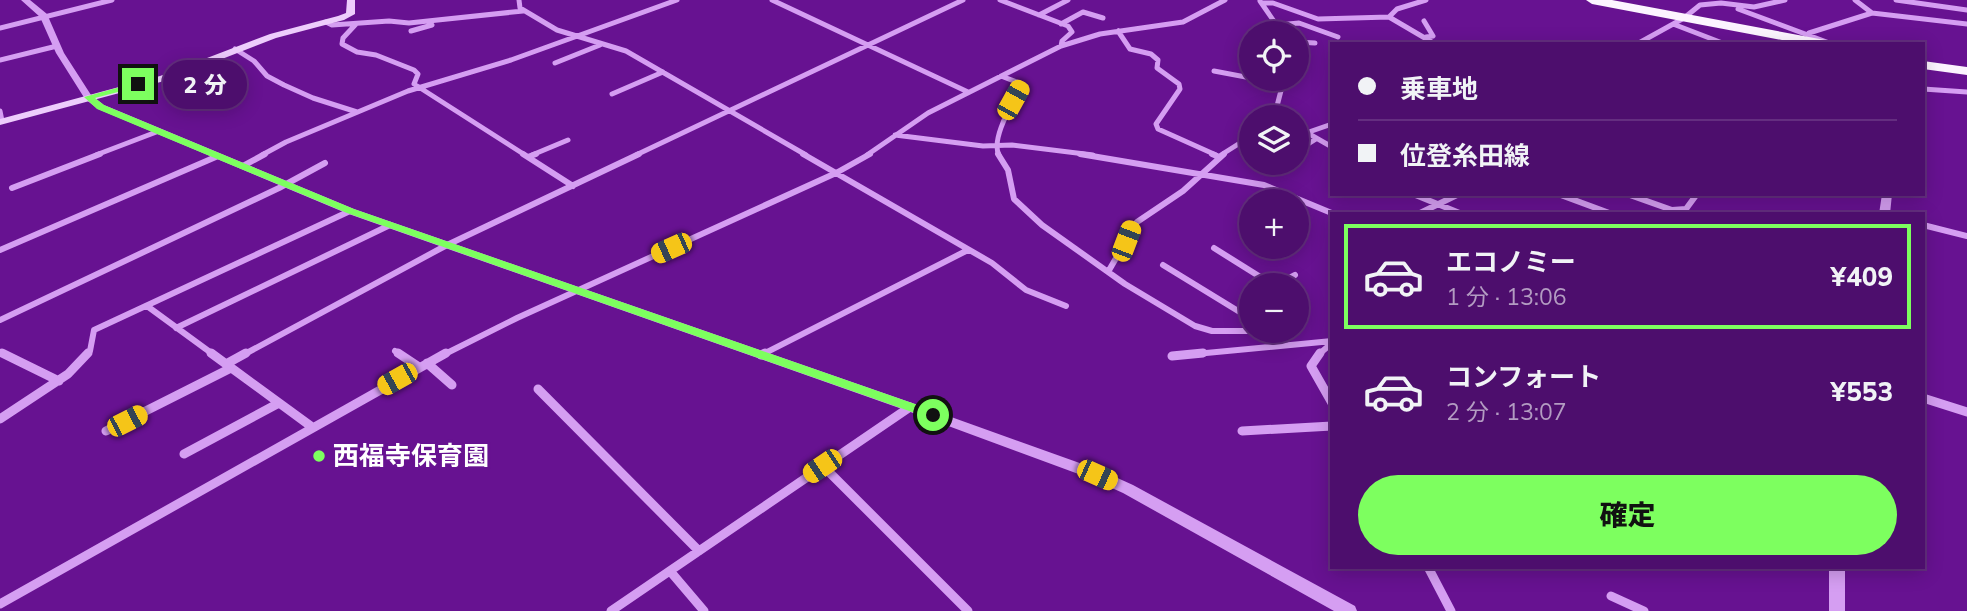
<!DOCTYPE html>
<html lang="ja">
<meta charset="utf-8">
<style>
:root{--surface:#4d0e6d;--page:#571c75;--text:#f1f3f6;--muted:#b39cc2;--line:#642e80;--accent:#7dff5f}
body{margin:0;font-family:Mulish,"Noto Sans JP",sans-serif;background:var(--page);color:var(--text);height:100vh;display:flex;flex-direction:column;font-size:26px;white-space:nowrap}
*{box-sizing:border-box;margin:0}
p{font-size:23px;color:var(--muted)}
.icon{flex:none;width:38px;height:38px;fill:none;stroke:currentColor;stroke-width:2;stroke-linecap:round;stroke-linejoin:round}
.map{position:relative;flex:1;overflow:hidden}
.drawer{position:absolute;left:1330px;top:212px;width:595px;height:357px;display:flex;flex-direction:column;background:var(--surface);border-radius:0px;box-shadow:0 4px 18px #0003,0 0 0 2px var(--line)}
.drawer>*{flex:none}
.banner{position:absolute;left:1330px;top:42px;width:595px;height:154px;border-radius:0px;box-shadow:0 4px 18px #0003,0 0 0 2px var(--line);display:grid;align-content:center;height:154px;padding:0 28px;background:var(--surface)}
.tools{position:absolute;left:1239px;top:21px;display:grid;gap:14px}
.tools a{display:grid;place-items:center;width:70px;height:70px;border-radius:50%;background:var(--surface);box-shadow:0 4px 18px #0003,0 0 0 2px var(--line);font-size:35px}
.end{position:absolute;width:32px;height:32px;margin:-16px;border:9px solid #7dff5f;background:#111;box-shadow:0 0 0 4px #111}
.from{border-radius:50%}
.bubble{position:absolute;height:49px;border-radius:24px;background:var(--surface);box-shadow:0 4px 18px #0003,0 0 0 2px var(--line);font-size:23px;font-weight:800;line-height:49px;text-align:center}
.car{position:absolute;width:21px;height:42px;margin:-21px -10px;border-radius:9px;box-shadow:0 0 5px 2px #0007;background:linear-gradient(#f5c518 24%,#345 0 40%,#f5c518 0 76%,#345 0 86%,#f5c518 0)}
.banner b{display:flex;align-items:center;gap:24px;height:66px;font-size:26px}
.banner b+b{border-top:2px solid var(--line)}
.banner i{width:18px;height:18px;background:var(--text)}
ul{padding:12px 0 0;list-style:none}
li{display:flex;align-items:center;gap:21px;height:105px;margin:0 14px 10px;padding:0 14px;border:4px solid transparent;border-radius:0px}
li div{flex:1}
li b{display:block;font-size:26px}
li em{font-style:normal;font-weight:800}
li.active{border-color:var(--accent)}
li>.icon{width:63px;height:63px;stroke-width:1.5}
.primary-button{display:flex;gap:14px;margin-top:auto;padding:14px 28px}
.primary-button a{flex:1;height:80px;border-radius:42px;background:var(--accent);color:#111;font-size:28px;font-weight:800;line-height:80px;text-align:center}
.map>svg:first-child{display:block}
</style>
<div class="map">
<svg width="1967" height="611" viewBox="0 0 1967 611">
<rect width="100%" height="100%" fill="#671291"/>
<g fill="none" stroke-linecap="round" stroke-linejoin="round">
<path stroke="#d59ef2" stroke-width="5" d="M519,0L520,8L557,30L626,51L806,155
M772,0L968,92
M1000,0L1068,26L1072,32L1062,41L1061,46
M1896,0L1967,10
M1260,1L1282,33
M1262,3H1273L1318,19L1389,17L1435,44
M1738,9L1832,44
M1872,13L1967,24
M1039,15L1068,0
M1389,17L1397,9L1426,0
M1424,21L1433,36L1426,37
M326,22L332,25L389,21L409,23L523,11
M356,24L343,38L342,44L357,52L376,55L414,70L418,74L414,84L525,155
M1061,24L1083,12L1103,18
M1673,24L1725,44
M1277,25L1299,23L1338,37
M0,28L112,0
M411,31L432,25
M1118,31L1130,49L1151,54L1158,60L1157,68L1179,84L1180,89L1156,124L1158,129L1216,155
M1809,33L1872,13L1855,0
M1297,42L1315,43
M1637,44L1684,18L1700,5L1721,3L1754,7L1785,0
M235,49L254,61L267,76L284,85L313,98L357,112
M0,60L57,46
M555,63L600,45
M1214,71L1283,84
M1923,89L1967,92
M612,94L663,72
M0,111L2,121
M1283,117L1277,106L1284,79
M1297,127L1332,147
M1306,133L1332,124
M895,135L983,146L1012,145L1093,155
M1297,151L1316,139
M96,155L159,131
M262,155L286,142L408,91L511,60L677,0
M532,155L568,140
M636,155L963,0
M867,155L928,113L1061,46L1100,34L1183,22L1225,0
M999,155C990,139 1014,101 1022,84L1001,76
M1221,155L1251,136"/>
<path stroke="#d59ef2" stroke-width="6" d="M523,154L573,186
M803,154L992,263L1026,290L1066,306
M998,154L1008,170L1014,199L1042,225L1125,284L1195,326L1212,331H1293
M1080,154L1264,185L1334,214
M1212,154L1219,157
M528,157L536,154
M243,166L265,154
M12,188L100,154
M1413,194L1462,214
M1558,194L1612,214
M1627,194L1672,210L1686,209L1697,194
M1418,214L1459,194
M1923,225L1967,236
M1214,248L1273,285
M0,250L218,156
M1163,265L1243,314L1251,316
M1108,272L1137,222L1183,191L1224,154
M1276,285L1295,275
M147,306L214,355
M0,320L279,188L325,163
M176,328L390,225
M395,351L401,355
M0,352L6,355
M86,355L90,351L94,330L350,211
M243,355L447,245L639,154
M443,355L517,318L836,173L870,154
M761,355L968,250
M1185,355L1332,341
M1318,355L1332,343"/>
<path stroke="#d59ef2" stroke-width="9" d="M2,353L59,381
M211,353L312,427
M398,353L419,367
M1320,353L1311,366L1332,403
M761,355L765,353
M1172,356L1203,353
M427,363L452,385
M226,364L246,353
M538,389L699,551
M1923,398L1967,412
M0,419L68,374L88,353
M106,431L231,368
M1242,431L1332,426
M184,454L279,403
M823,466L968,611
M1428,567L1451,611
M670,571L704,611
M1611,596L1644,611
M0,604L446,353
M611,611L910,407"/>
<path fill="#d59ef2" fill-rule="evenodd" d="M21,0H30L47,14L64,53L91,95L104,105L354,209L915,404L1102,471L1133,485L1355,606L1357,611H1334L1123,493L1092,479L905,410L346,213L98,109L85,99L56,53L40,17Z
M1882,194H1892L1890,214H1879Z
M1829,567H1845V611H1829Z"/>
<path fill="#edcdfc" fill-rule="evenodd" d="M347,0H355V14L344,20L276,38L168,80L0,125V119L160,76L270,34L338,16L346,13Z"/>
<path fill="#fcf4ff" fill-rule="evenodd" d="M1586,0H1612L1825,40L1831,44H1803L1592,4Z
M1923,61L1967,67V75L1923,69Z"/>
</g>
<path fill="#7dff5f" d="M138,82L141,86L95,98L104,105L354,209L938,412L940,415L938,418H929L347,213L97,109L84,97Z"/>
<circle fill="#7dff5f" stroke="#671291" stroke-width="2.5" cx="319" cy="456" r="7"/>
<g text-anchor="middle" stroke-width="6" stroke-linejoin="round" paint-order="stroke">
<g font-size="26" font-weight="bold" fill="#fff" stroke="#671291" text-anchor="start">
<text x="333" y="465">西福寺保育園</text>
</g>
</g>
</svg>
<div class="tools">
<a><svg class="icon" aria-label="locate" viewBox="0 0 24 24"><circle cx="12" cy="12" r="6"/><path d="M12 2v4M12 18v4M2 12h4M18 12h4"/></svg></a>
<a><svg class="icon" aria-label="layers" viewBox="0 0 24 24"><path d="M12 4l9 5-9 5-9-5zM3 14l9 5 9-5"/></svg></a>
<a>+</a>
<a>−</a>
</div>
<i class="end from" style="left:933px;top:415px"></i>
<i class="end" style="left:138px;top:84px"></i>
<div class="bubble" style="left:163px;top:60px;width:84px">2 分</div>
<i class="car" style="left:1013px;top:100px;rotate:29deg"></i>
<i class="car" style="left:1126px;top:241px;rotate:21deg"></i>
<i class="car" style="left:671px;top:248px;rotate:246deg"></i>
<i class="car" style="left:397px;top:379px;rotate:241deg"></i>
<i class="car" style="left:127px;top:421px;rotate:63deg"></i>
<i class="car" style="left:822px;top:466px;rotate:236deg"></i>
<i class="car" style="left:1097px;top:475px;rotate:114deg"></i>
<div class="banner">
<b><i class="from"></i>乗車地</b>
<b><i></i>位登糸田線</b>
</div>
<section class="drawer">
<ul>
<li class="active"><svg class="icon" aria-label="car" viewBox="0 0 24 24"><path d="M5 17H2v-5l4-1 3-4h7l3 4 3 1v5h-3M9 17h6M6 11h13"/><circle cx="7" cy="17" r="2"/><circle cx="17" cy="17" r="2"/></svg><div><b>エコノミー</b><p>1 分 · 13:06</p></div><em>¥409</em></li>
<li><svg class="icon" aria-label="car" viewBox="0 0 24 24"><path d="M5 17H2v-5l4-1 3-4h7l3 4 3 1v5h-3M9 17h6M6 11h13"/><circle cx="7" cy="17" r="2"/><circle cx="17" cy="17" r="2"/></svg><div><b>コンフォート</b><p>2 分 · 13:07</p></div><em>¥553</em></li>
</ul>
<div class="primary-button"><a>確定</a></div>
</section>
</div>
